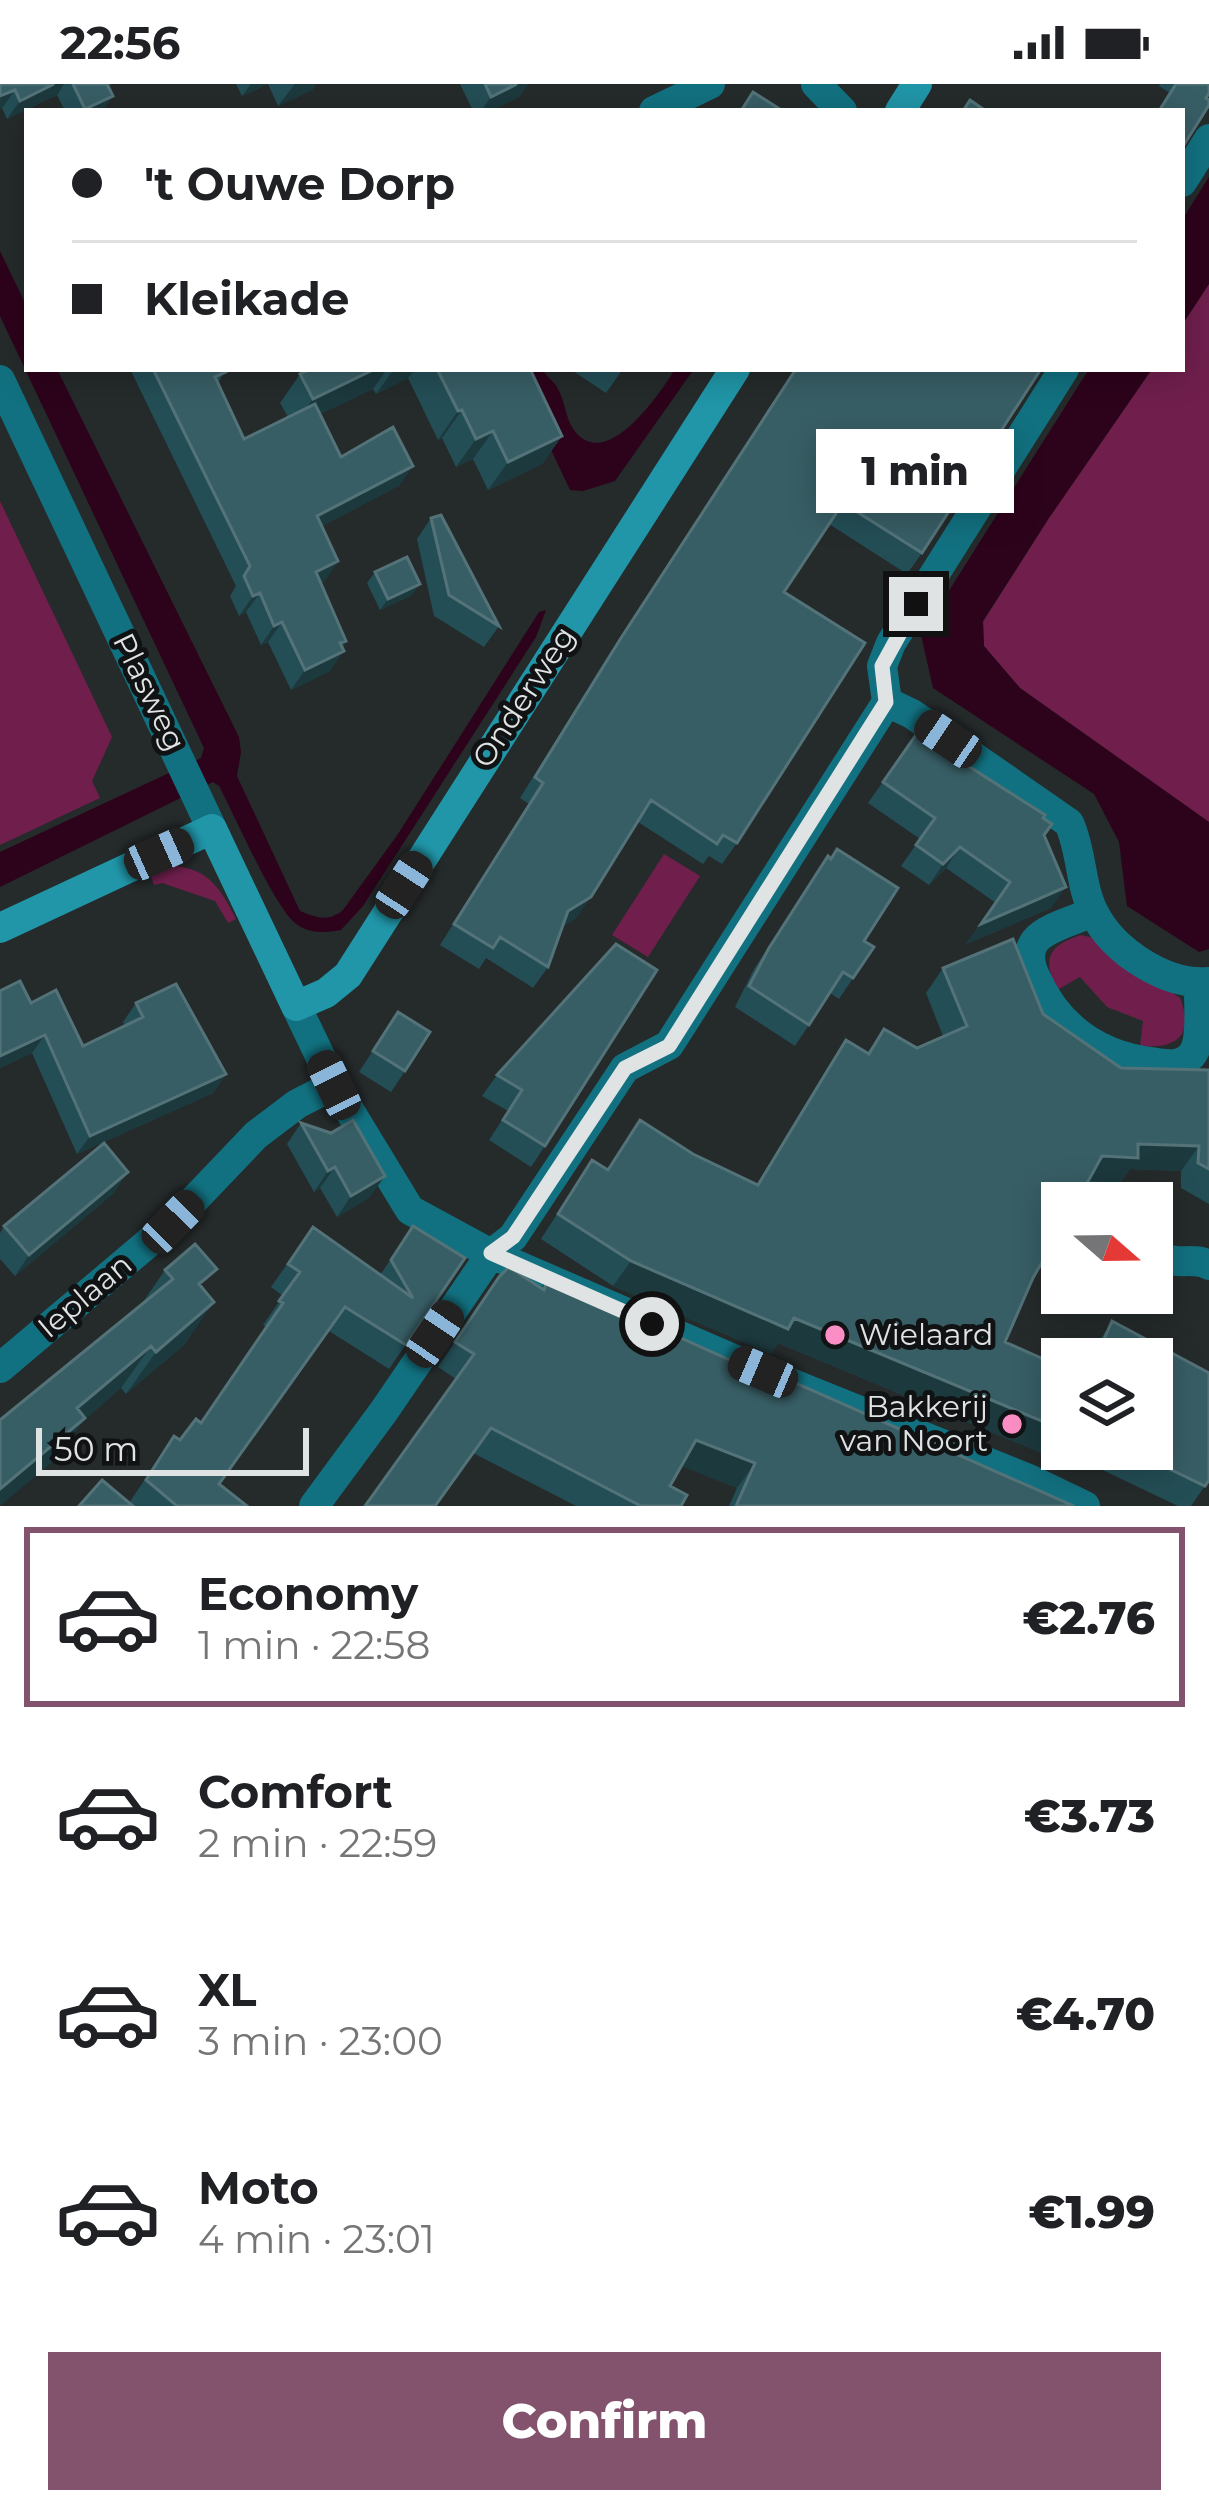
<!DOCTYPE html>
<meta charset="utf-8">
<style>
:root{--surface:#fff;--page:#f2f2f2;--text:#202124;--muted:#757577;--line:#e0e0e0;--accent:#83526c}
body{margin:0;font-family:Montserrat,sans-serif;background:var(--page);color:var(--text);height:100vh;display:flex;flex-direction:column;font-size:45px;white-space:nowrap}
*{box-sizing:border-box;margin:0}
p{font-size:39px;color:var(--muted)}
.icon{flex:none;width:66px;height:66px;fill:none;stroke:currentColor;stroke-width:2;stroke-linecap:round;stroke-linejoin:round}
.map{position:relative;height:1422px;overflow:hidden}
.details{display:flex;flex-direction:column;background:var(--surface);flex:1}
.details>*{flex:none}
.top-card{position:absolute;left:24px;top:24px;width:1161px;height:264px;border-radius:0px;box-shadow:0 6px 30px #0003;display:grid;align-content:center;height:264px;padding:0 48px;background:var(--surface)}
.needle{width:78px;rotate:110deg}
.controls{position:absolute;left:1041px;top:1098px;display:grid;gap:24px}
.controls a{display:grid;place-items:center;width:132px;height:132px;border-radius:0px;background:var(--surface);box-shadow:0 6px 30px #0003;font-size:60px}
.scale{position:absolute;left:36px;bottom:30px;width:273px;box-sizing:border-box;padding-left:12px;border:6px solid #e0e3e3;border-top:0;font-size:33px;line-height:42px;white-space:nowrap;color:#e0e3e3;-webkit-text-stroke:9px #101213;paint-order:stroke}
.end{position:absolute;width:54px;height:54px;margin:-27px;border:15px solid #e0e3e3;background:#111;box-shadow:0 0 0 6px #111}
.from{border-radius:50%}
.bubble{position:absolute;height:84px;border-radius:0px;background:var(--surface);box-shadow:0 6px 30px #0003;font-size:39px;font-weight:800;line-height:84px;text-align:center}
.car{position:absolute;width:36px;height:72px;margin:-36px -18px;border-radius:15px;box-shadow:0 0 9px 3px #0007;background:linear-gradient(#222 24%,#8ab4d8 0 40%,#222 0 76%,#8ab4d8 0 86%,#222 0)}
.top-card b{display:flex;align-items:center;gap:42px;height:114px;font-size:45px}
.top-card b+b{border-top:3px solid var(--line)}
.top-card i{width:30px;height:30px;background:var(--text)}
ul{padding:21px 0 0;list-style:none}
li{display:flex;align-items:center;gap:36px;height:180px;margin:0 24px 18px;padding:0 24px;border:6px solid transparent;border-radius:0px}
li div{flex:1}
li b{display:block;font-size:45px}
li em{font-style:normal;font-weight:800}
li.selected{border-color:var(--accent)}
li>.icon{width:108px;height:108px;stroke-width:1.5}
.cta{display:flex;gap:24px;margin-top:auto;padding:24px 48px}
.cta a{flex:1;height:138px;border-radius:0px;background:var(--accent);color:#fff;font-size:48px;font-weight:800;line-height:138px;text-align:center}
.status{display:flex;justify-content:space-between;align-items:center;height:84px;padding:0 60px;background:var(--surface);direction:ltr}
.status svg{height:33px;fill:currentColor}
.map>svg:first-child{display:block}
</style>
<div class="status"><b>22:56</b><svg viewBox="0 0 49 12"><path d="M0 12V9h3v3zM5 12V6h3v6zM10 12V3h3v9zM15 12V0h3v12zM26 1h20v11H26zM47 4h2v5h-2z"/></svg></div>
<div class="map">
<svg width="1209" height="1422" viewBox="0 0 1209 1422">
<rect width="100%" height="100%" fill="#252a2b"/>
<path fill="#701f4d" d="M1209,200V738L1020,604L984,562L983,538L1049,434L1152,285H1182V241Z
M0,417L112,653L92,697L100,714L0,761Z
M664,770L700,792L648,873L612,851Z
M166,782C206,781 220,803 236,835L228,839L215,817L162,799L154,801L150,790Z
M1081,851L1094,854L1180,914C1195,952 1176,965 1140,962L1143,937L1107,923L1080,893L1057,906C1042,874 1048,862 1081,851Z"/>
<path fill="#2d031b" d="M1209,93V200L1182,241V136Z
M0,167L27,223V285H57L239,653L241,668L237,692L300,827C317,834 329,838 343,826L398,750L539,528L546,526L536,553L363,822L341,846C325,849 308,850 295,839C273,820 235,732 219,702L213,698L0,803V768L201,674L204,664L0,232Z
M513,285H542C547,294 555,297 559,307C567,323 566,345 585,356C617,373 661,308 675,285H694L615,397L583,407L570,406Z
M1089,285H1152L1049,434L983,537L984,562L1020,604L1209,738V865L1199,868L1127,822L1119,758L1094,710L933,604L921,551Z"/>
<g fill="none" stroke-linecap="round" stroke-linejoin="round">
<path stroke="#127180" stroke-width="30" d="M816,0L842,27
M654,27L710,0
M1182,98L1209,55
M0,296L212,745
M887,618L912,630L1069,739C1082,767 1080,802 1094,829C1113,867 1166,902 1209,898
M887,618L882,582L891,559L1064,285
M1093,828C1076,836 1046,843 1035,857C1027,868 1030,881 1035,892C1058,945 1100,973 1157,979C1170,981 1181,982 1191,972C1204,958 1198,918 1199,899
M296,922L334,1001L410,1126L491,1170L763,1288L1031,1396L1085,1422
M1164,1174C1179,1181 1195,1173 1209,1181
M0,1284L173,1138L256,1051L297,1020L334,1001
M314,1422L384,1327L491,1170L513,1153L625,984L669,961L887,618"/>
<path stroke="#2096a8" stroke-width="30" d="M900,27L917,0
M0,844L212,745L296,922L326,909L348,891L735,285"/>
</g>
<path fill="#244e56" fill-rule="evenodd" d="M0,0H112L108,2L113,12L102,27H65L57,11L7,35L2,24L0,25Z
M236,0H316L312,6L278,22L268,0L242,12Z
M460,0H528L519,13L489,27H473Z
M1160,0H1209L1182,27H1158L1170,9L1159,2Z
M130,285H225L218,300L244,355L288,333L280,319L300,290L311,285H530L562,352L542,380L488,406L473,375L456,383L442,354L438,356L408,294L376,310L373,305L320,330L341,373L400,401L322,442L325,497L321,499L346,557L330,587L291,606L268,558L261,561L246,528L239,532L230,512L236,502Z
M574,285H623L606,309L573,287Z
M795,285L922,469L907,490L829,440L784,508L737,759L722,780L709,772L703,780L638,738L576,834L563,842L548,883L533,904L486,874L479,885L440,861L529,720L520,714L606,575Z
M431,434L499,542L484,563L434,532L417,455Z
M375,488L412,511L380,526L367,499Z
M918,648L1043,734L1051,824L966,860L996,819L946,784L929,801L901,782L920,755L868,719Z
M828,772L864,857L874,863L839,915L830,909L795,962L735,923L754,885Z
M616,860L545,1062L531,1083L489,1056L508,1027L482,1012L497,991Z
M943,884L1043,930L1121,984L1209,986V1120L1181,1104V1087L1130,1085L1120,1099L1088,1098L1033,1194L1005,1258L1052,1278L1068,1256L1093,1267L1112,1237L1209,1396L1191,1422H1178L1050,1361L1044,1370L778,1259L771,1270L613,1202L541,1155L592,1076L607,1085L693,1070L757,1100L829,981L846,956L867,969L884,945L917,964L943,952L926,909ZM1062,1275L1152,1365H1062Z
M0,907L31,919L83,962L125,942L123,938L136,919L226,990L213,1009L77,1070L32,969L0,984Z
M398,928L405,987L391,1008L359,988Z
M301,1039L370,1113L337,1133L320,1104L314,1108L287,1060Z
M114,1109L15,1192L0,1175V1149L4,1142Z
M413,1142L465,1174L389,1285L329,1247L219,1401L247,1422H79L129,1419L174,1352L180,1356L201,1339L266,1243L263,1241L283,1212L271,1203L313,1143L380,1191Z
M165,1186L203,1204L185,1260L126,1310L121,1304L83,1337L55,1376L141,1221Z
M499,1193L541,1204L548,1194L751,1286L1074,1422H729L737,1404L682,1382L670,1402L681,1422H576L473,1369L456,1295L438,1283Z"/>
<path fill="#1c393e" d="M54,0H64L57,11L7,35L20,17Z
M251,0H268L242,12Z
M295,0H316L312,6L278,22Z
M517,0H528L519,13L489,27H481L491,13Z
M15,6L2,24L0,25V12Z
M113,12L102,27H84L85,25Z
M375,285H387L373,305L293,343L313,315Z
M394,285H415L408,294L376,310Z
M462,326L442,354L438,356L458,327Z
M493,347L473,375L456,383L476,355Z
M562,352L542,380L488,406L508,378Z
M413,382L400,401L303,452L317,432Z
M338,477L325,497L303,508L316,488Z
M420,500L412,511L380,526L388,515Z
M260,509L246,528L239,532L253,512Z
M282,538L268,558L261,561L274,542Z
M346,557L336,571L344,567L330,587L291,606L305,586Z
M960,763L946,784L929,801L943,780Z
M1066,803L1051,824L966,860L981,840Z
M591,813L576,834L554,847L568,827Z
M45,951L32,969L0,984V972Z
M226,990L213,1009L77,1070L90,1052Z
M1138,1060L1199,1062L1181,1087L1130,1085L1120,1099L1085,1097L1102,1072Z
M335,1083L320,1104L314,1108L328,1087Z
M128,1088L114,1109L15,1192L29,1171Z
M385,1092L370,1113L337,1133L351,1112Z
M631,1177L794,1234L1061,1345L1044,1370L778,1259L771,1270L613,1202Z
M214,1218L185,1260L126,1310L156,1268Z
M151,1262L121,1304L83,1337L55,1376L0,1422V1405L77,1324Z
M696,1356L755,1379L737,1404L679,1381Z"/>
<path fill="#385e65" stroke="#537379" stroke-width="3" d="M0,0H54L20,17L15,6L0,12Z
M73,0H107L113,12L85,25Z
M485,0H517L491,13Z
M1176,0H1209V9L1206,14L1209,16V21L1182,64V27H1159Z
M753,8L783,27H741Z
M970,16L986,27H963Z
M153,285H225L226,288L215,293L244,355L315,320L341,373L393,343L413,382L317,432L338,477L316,488L346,557L340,559L344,567L305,586L282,538L274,542L260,509L253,512L244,492L250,482Z
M311,285H375L313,315L300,290Z
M437,285H530L562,352L508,378L493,347L476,355L462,326L458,327Z
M796,285H1041L922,469L843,419L784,508L865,559L737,759L723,751L717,760L651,716L591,813L568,827L548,883L500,853L493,864L454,840L543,699L535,693L621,554Z
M441,431L499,542L449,511L431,434Z
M407,473L420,500L388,515L375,488Z
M918,648L947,663L964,675L962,678L1045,731L1043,734L1052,740L1044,751L1066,803L981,840L1010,798L960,763L943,780L916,761L935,734L883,698Z
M837,765L898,804L864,857L874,863L853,894L843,888L809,941L749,902L769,864L828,772L831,775Z
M1013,855L1043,930L1121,984L1209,986V1085L1198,1079L1199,1062L1138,1060V1074L1102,1072L1076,1119H1062V1143L1033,1194L1005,1258L1057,1281L1068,1256L1098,1269L1112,1237L1209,1289V1396L1205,1402L1128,1365H1152V1275H1062L1061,1345L794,1234L788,1245L631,1177L558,1130L592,1076L608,1086L640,1036L693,1070L758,1101L846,956L869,970L884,945L917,964L967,942L943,884Z
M616,860L657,886L545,1062L503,1036L522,1006L497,991Z
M20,897L31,919L56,906L83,962L143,933L136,919L176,900L226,990L90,1052L45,951L0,972V907Z
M398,928L430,948L405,987L373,967Z
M353,1036L385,1092L351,1112L335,1083L328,1087L301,1039L331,1049Z
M104,1059L128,1088L29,1171L4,1142Z
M413,1142L465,1174L406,1261L345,1223L219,1400L247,1422H177L146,1396L174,1352L180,1356L196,1335L201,1339L283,1219L279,1217L300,1188L288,1180L313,1143L413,1214L391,1176Z
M195,1160L217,1185L199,1200L214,1218L156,1268L151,1262L77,1324L85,1334L0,1405V1336L173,1195L165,1186Z
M509,1183L544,1206L548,1194L752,1286L754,1282L775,1290L1074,1422H736L755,1379L696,1356L670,1402L687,1411L681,1422H641L491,1344L435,1422H365L474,1270L455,1258L499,1193Z
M102,1396L133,1422H79Z"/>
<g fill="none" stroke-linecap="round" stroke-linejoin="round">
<path stroke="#e0e3e3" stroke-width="15" d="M652,1240L491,1169L513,1153L625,984L669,962L886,618L882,582L916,520"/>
</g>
<g fill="#fb8fc5" stroke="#101213" stroke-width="4.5">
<circle cx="835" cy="1251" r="12"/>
<circle cx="1012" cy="1340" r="12"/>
</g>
<g text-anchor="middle" stroke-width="10" stroke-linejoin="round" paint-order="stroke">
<g font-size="30" fill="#e0e3e3" stroke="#101213">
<text transform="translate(149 608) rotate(64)" y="10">Plasweg</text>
<text transform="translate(524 613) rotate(-57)" y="10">Onderweg</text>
<text transform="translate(85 1212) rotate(-40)" y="10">Ieplaan</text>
</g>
<g font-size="30" fill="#e0e3e3" stroke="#101213" text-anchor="start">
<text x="859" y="1261">Wielaard</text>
<text x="988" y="1333" text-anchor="end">Bakkerij<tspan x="988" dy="34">van Noort</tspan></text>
</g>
</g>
</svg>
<div class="controls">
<a><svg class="needle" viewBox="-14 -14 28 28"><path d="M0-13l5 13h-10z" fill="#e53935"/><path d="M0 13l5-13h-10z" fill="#757577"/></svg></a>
<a><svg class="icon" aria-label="layers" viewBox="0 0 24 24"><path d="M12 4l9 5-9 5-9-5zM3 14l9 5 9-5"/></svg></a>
</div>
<div class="scale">50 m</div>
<i class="end from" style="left:652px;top:1240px"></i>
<i class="end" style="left:916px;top:520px"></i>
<div class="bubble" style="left:816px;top:345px;width:198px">1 min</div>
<i class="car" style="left:948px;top:655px;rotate:304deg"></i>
<i class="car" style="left:159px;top:770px;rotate:66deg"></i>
<i class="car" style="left:404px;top:801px;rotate:33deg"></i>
<i class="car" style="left:334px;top:1001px;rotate:334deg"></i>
<i class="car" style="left:173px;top:1138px;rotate:44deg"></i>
<i class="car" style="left:435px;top:1250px;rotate:34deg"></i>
<i class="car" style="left:763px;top:1288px;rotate:293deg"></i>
<div class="top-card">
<b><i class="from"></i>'t Ouwe Dorp</b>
<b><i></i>Kleikade</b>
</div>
</div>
<section class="details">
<ul>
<li class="selected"><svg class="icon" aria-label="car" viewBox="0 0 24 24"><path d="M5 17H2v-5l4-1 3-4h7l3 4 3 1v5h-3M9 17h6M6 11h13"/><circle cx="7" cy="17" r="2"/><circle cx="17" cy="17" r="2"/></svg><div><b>Economy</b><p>1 min · 22:58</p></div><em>€2.76</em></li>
<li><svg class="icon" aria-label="car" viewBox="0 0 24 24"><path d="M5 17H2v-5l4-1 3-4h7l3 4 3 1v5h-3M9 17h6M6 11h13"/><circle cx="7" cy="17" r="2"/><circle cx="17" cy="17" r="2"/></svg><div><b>Comfort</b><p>2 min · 22:59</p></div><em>€3.73</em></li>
<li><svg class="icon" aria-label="car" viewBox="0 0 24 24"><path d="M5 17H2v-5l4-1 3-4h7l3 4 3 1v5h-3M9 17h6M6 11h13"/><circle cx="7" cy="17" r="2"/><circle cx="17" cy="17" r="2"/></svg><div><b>XL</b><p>3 min · 23:00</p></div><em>€4.70</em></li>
<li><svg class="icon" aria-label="car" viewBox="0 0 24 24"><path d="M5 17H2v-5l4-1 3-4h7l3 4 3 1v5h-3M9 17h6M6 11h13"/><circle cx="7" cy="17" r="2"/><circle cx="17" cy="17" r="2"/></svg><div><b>Moto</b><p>4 min · 23:01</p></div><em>€1.99</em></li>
</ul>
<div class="cta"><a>Confirm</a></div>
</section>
